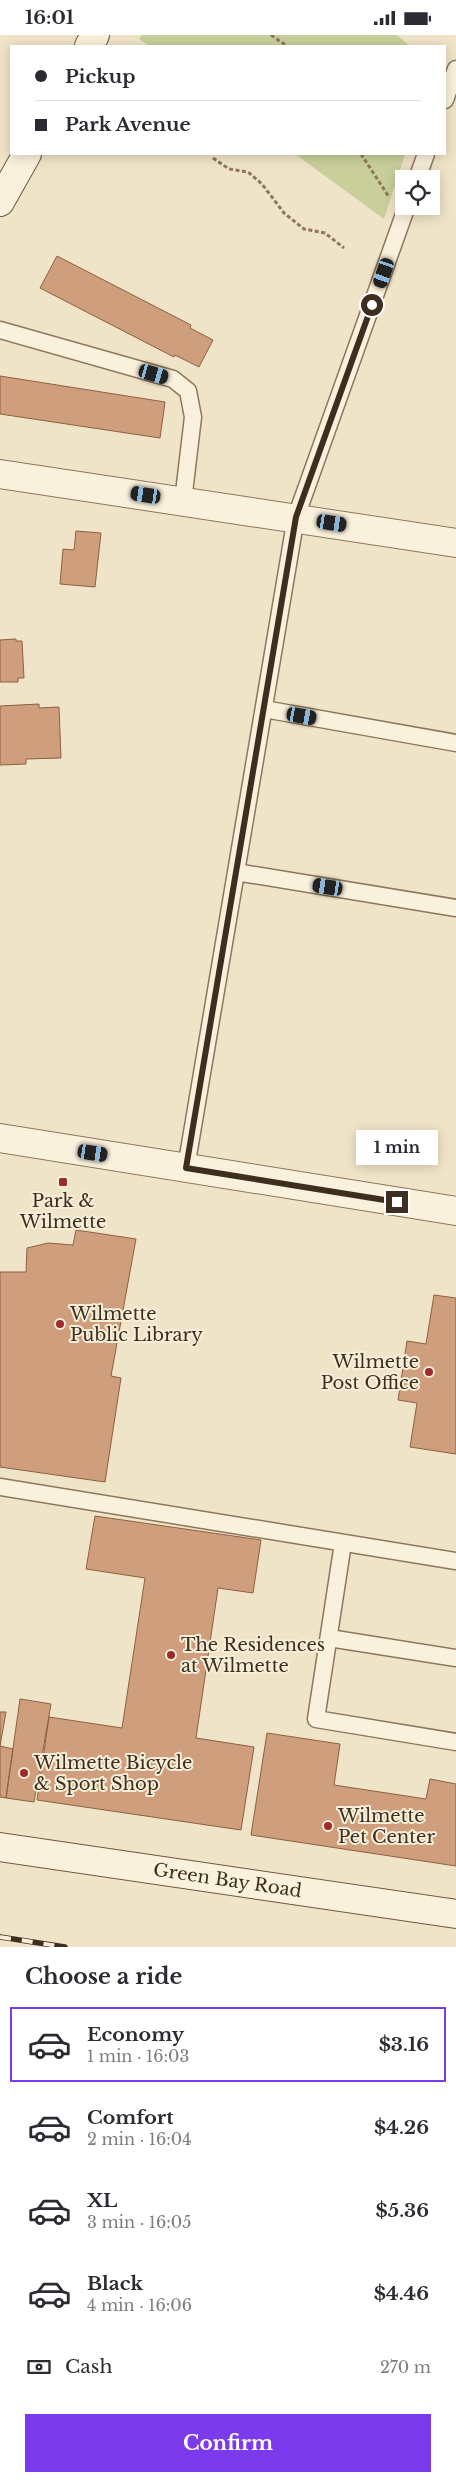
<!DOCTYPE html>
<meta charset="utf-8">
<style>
:root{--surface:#fff;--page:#f2f2f3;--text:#2b2b33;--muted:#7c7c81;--line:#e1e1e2;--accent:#7c3aed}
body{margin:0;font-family:"Libre Baskerville",serif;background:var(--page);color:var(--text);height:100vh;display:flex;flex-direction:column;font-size:19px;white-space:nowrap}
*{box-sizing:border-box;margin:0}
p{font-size:16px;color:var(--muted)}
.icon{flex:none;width:28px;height:28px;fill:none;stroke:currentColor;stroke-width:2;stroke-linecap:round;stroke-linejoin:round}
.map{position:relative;height:1912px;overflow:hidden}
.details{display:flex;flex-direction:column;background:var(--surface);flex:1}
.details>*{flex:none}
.guide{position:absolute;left:10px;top:10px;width:436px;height:110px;border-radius:0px;box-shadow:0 2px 12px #0003;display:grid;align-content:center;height:110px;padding:0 25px;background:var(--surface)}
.controls{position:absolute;left:395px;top:135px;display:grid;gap:10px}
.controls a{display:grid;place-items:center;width:45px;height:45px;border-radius:0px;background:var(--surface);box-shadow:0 2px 12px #0003;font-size:25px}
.end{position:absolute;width:22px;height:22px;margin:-11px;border:6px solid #3d2e20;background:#fff;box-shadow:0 0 0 2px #fff}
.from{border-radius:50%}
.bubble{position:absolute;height:35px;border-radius:0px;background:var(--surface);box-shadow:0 2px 12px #0003;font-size:16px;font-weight:700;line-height:35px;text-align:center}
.car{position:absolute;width:15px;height:30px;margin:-15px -8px;border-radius:6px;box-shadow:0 0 4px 1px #0007;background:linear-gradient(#222 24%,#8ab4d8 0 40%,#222 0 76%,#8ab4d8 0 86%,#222 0)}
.guide b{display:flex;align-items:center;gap:18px;height:48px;font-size:19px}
.guide b+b{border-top:1px solid var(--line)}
.guide i{width:12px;height:12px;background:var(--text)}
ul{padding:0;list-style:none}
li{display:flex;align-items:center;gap:15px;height:75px;margin:0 10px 8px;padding:0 15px;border:2px solid transparent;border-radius:0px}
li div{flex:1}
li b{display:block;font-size:19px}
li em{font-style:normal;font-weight:700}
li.selected{border-color:var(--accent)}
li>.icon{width:45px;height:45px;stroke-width:1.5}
h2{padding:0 25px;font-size:22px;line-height:60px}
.pay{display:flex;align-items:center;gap:12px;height:55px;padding:0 25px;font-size:19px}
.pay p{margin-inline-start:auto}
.primary-button{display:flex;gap:10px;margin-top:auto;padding:10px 25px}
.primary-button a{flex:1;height:58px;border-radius:0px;background:var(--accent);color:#fff;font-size:20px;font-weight:700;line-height:58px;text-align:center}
.status{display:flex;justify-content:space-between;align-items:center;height:35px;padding:0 25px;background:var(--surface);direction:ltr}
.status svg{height:14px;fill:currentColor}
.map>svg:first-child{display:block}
</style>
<div class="status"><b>16:01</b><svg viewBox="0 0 49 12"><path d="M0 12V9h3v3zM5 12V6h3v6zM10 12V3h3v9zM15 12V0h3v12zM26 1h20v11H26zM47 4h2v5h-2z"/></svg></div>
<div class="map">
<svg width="456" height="1912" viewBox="0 0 456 1912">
<rect width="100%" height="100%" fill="#f0e4c8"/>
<path fill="#c9cf9b" d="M142,0H397L410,11H149L139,4Z
M295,119H405L384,184Z"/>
<path fill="#cf9f7d" stroke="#8d5f41" d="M57,221L191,290L190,293L213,305L199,332L175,320L174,322L40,253Z
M0,341L165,367L160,403L0,379Z
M76,496L101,498L95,552L60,549L63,514L74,515Z
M16,604V606H22L24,643H18V647H0V605Z
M39,669V673L59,672L61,723L26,724V729L0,730V671Z
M76,1195L136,1204L111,1341L121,1343L105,1447L0,1432V1237H26L27,1213L48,1208L73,1210Z
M434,1260L456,1263V1419L410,1412L417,1368L398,1365L407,1306L426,1309Z
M95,1481L261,1505L253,1558L218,1553L196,1703L254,1712L241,1795L37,1765L49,1682L122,1693L145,1543L86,1534Z
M20,1664L51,1669L34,1767L6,1763Z
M0,1677H6L0,1711L13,1714L6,1763L0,1762Z
M267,1698L340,1709L334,1750L426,1764L430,1744L456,1749V1831L251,1800Z"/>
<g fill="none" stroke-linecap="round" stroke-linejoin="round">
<g stroke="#8d765c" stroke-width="19">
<path id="lane" d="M445,65L456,34
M417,144L426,119
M0,295L173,344L188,356L193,382L183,466
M264,674L456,708
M236,837L456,873
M186,1133L296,482L407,171
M0,1452L456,1526
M343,1508L316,1684L456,1707
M329,1603L456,1623"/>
</g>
<g stroke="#8d765c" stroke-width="30">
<path id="street" d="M0,439L456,508
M0,1103L456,1176"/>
</g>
<g stroke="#6f573f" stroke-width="30">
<g id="secondary">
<path d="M89,11L95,0"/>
<path d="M0,167L27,119"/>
<path id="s1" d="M0,1812L456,1879"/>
</g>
</g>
<path stroke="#8d765c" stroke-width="3" stroke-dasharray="4 2.5" stroke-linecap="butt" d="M271,0L287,11
M361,119L389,162
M213,123L229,134L248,137L262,149L284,178L304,194L325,198L344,213"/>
<use href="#lane" stroke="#faf1dc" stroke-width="16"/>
<use href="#street" stroke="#faf1dc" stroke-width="28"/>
<use href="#secondary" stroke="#faf1dc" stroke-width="28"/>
<g stroke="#3d2e20" stroke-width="5.5">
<path id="rail" d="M0,1902L65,1912"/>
</g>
<use href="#rail" stroke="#f7eed8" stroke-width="4" stroke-dasharray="11" stroke-linecap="butt"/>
</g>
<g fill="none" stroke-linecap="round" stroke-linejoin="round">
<path stroke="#3d2e20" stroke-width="6" d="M372,270L296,482L186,1133L397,1167"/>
</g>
<g fill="#9e2a2b" stroke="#f7eed8" stroke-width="2">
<rect x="58" y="1142" width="10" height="10" rx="2.5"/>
<circle cx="60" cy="1289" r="5"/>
<circle cx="429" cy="1337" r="5"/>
<circle cx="171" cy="1620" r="5"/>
<circle cx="24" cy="1738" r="5"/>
<circle cx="328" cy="1791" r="5"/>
</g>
<g text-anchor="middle" stroke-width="4" stroke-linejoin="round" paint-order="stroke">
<g font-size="18" fill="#3d2e20" stroke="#f7eed8" text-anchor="start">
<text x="63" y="1172" text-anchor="middle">Park &amp;<tspan x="63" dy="21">Wilmette</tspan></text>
<text x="70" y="1285">Wilmette<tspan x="70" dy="21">Public Library</tspan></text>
<text x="419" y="1333" text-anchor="end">Wilmette<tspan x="419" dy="21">Post Office</tspan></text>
<text x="181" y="1616">The Residences<tspan x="181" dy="21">at Wilmette</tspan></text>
<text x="34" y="1734">Wilmette Bicycle<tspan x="34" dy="21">&amp; Sport Shop</tspan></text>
<text x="338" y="1787">Wilmette<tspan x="338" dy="21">Pet Center</tspan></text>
</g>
<g font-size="18" fill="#3d2e20" stroke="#f7eed8">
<text dy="6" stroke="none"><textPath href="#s1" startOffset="230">Green Bay Road</textPath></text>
</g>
</g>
</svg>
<div class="controls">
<a><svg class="icon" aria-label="locate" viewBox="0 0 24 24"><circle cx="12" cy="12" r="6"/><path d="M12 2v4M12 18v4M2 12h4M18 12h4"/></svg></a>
</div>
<i class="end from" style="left:372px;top:270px"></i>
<i class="end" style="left:397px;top:1167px"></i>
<div class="bubble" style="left:356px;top:1095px;width:82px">1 min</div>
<i class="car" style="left:384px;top:238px;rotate:199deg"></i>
<i class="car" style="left:154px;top:339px;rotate:106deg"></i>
<i class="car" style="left:146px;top:460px;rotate:279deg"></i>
<i class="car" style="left:332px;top:488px;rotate:99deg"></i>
<i class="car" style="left:302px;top:681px;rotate:100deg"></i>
<i class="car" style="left:328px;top:852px;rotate:279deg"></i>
<i class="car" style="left:93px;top:1118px;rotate:99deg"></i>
<div class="guide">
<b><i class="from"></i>Pickup</b>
<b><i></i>Park Avenue</b>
</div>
</div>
<section class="details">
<h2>Choose a ride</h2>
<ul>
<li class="selected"><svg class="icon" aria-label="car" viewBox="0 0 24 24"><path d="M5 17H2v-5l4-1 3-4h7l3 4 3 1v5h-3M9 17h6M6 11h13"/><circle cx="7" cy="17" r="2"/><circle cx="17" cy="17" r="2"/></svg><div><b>Economy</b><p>1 min · 16:03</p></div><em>$3.16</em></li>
<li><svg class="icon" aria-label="car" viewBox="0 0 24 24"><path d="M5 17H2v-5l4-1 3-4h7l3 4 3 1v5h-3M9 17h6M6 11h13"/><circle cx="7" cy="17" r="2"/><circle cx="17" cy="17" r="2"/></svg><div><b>Comfort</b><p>2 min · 16:04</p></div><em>$4.26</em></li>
<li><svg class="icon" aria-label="car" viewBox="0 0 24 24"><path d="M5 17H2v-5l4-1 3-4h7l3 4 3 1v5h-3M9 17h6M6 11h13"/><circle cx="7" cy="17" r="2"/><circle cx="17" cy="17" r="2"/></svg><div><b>XL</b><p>3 min · 16:05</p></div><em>$5.36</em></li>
<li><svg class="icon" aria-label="car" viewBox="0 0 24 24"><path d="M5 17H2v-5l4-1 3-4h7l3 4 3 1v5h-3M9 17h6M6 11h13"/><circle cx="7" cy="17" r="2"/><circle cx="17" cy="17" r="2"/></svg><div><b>Black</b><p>4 min · 16:06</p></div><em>$4.46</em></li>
</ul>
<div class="pay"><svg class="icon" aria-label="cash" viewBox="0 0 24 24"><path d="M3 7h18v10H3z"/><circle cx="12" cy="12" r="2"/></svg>Cash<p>270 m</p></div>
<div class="primary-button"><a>Confirm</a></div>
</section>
